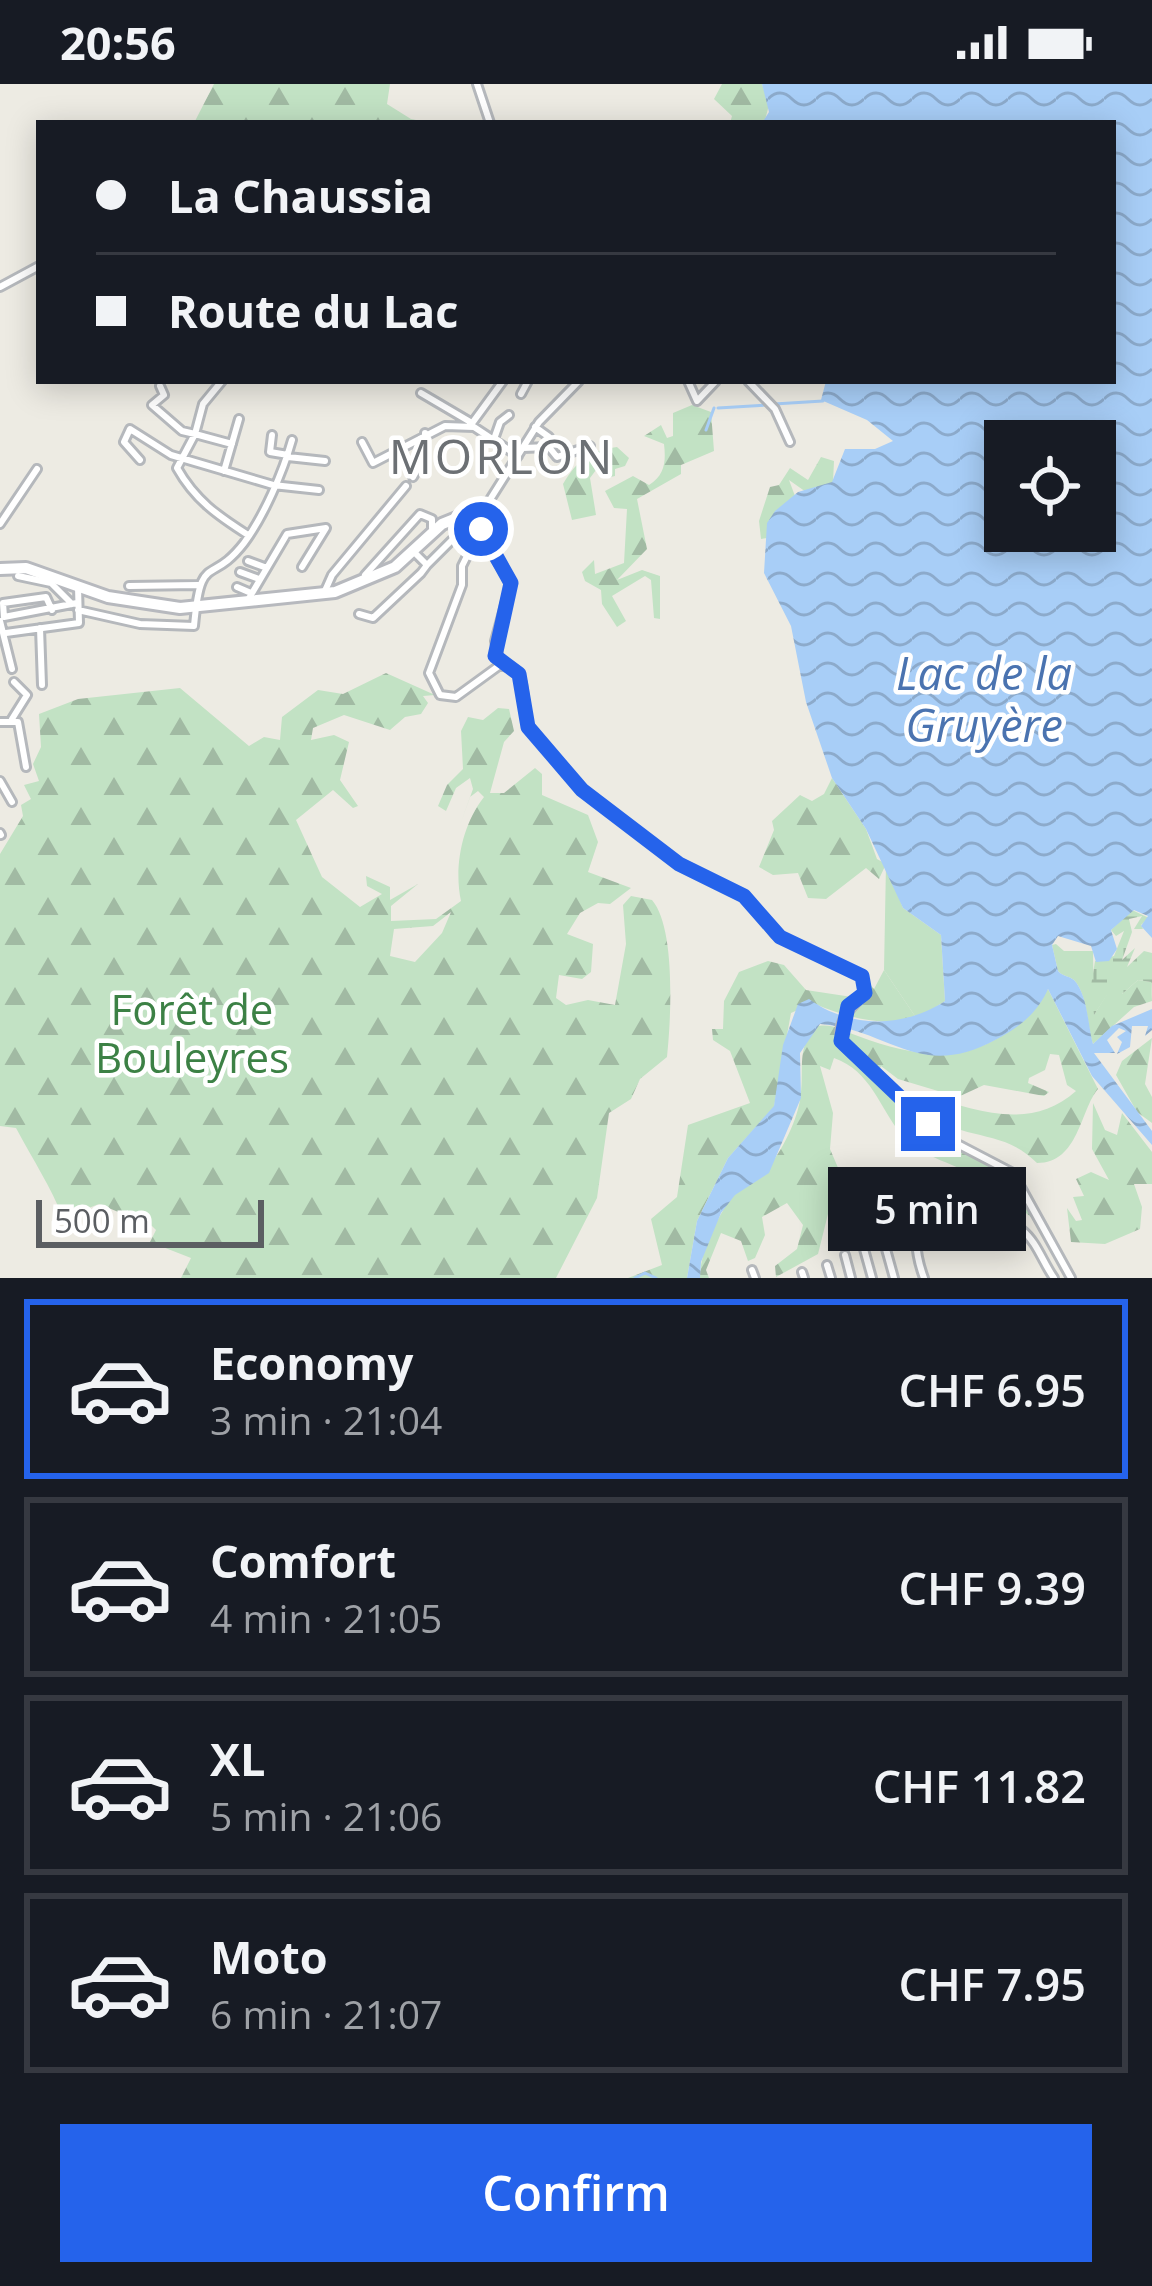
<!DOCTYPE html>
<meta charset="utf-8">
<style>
:root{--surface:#171b24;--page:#20242c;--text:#f1f3f6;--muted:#9ea1a6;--line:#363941;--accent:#2563eb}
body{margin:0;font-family:"Open Sans",sans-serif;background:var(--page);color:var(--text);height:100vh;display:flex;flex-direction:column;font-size:45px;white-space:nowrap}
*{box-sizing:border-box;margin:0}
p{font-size:39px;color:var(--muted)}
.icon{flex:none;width:66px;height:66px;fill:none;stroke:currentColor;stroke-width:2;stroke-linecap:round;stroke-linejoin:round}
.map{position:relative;height:1194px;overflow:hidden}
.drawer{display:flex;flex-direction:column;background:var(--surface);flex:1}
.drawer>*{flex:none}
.top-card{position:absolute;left:36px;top:36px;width:1080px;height:264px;border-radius:0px;box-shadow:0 6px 30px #0003;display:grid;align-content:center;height:264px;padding:0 60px;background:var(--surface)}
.controls{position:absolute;left:984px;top:336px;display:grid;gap:24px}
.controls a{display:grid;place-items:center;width:132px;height:132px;border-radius:0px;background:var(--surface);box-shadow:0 6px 30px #0003;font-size:60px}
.scale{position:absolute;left:36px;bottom:30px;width:228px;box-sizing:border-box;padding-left:12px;border:6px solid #5b5e62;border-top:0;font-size:33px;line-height:42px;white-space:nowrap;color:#5b5e62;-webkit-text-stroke:9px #fff;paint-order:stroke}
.end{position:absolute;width:54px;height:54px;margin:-27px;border:15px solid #2563eb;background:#fff;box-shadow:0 0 0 6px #fff}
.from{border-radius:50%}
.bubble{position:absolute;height:84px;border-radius:0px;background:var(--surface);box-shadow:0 6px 30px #0003;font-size:39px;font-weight:600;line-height:84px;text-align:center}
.top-card b{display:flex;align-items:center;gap:42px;height:114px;font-size:45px}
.top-card b+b{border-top:3px solid var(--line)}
.top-card i{width:30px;height:30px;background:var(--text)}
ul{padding:21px 0 0;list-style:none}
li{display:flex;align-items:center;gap:36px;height:180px;margin:0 24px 18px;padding:0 36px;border:6px solid var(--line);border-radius:0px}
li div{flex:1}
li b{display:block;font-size:45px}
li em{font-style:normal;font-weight:600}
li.selected{border-color:var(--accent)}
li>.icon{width:108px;height:108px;stroke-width:1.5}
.cta{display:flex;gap:24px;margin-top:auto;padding:24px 60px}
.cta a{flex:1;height:138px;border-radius:0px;background:var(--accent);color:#fff;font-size:48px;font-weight:600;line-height:138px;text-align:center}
.status{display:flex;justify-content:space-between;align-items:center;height:84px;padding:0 60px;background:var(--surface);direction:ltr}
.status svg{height:33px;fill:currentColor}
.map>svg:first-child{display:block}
</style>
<div class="status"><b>20:56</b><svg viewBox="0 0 49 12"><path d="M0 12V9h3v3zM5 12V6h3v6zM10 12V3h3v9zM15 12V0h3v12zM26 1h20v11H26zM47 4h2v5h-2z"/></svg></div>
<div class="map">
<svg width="1152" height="1194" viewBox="0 0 1152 1194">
<defs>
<pattern id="forest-firs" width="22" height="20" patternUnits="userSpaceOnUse" patternTransform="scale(3)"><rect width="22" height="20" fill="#c2e2c4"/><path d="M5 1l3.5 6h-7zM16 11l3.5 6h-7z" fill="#a1baa3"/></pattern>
<pattern id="wetland-marsh" width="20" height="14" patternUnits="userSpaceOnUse" patternTransform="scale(3)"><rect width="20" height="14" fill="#c2e2c4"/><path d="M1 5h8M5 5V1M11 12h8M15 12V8" fill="none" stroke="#a1baa3"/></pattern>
<pattern id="water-waves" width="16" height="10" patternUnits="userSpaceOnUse" patternTransform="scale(3)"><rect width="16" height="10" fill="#a8cef7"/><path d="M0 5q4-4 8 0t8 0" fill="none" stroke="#8caacb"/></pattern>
</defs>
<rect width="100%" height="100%" fill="#edebe3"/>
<path fill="#c2e2c4" d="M886,780L903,824L941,851L945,917L917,935L884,886Z"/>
<path fill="url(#forest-firs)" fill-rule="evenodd" d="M214,0H390L387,20L411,35L431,39H194Z
M722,0H762L769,21L765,36L730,39L732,32L714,15Z
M692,321L711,328L714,367L681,381V390L637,415L647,465L617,496L642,486L660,492V535L654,534L651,496L645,492L612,512L626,537L617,543L602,520L601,506L585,497L582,488L594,476L595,490L624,479L627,425L614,424L605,407L633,392L649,401C665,391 666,377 664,360L644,352L661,341L667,354L673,352V329Z
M617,363L629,374L625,382L615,385V392L607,394L603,386H596L590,394L596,431L572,436L563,400C577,376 591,366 617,363Z
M821,373L834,377L833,398L806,408L789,396L795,412L775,428L767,454L761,455L759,437L770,403L779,401L790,384L808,396Z
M386,589L435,611L423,612L428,619L421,630L405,633L390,646L344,631L313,644L311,656L334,651L349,658L340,696L358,722L353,724L333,706L296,736L322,793L360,823L382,810L367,802L366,792L390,803V816L418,800L391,822V837L436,835L461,817C454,785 461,742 484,713L478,707L470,713L460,741L473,705L470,694L456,704L446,727L438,722L447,701L463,685L461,647L468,633L483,636L498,624L509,625L514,647L504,658L490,709H504L535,684L542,690V711L588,731L598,758L588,788L631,804L610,820L598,819L580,829L567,850L593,860L591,888L582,895L559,891L556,914L566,921L588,916L615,921L626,860L623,821L631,812L652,816C676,844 671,935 667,973L640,995L631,1015L609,1029L597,1114L556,1194H181L191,1174L150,1158L156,1146L152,1142L99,1120L63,1134C51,1103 33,1076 16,1044L0,1042V770L23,732L21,721L31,715L24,701L39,697L33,680L41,663L39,630L78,615L180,604L249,662L264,653L280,656L282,633L318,606L343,610ZM451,828L442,849L415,878L390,872L394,845L433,842Z
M832,694L866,745L877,775L886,780L879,795L866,784L826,815L808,814L798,789L773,791L759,783L774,746L772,737L800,711L812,717L824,710Z
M1056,860L1064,867H1093L1094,931L1107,910H1122L1138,896L1151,898L1152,917L1134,923L1093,960C1087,943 1088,911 1074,896C1069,892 1062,892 1058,887L1052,861Z
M768,877L784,881L806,906L852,913L866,904L860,888L874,905L884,886L917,935C883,943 844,933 813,919L791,929L774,1023L728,1074L697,1137L687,1194H628L662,1181L651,1135L677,1113L688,1041L750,1019L730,967L713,956L712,945H723L724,917L739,888Z
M1048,905L1098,1005C1080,1026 1079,1079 1037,1079C997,1039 959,1064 913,1015L926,1010C979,1029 1033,1046 1076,1007L1067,1001L1059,971L1050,970L1045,986L1029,994L1028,999L1049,1008L1044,1012L984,1001L958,1013L898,995L881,982L876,994L932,1049L1011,1095L1034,1136L994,1101L996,1128L971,1114L981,1097C956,1077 924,1077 901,1050C879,1023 871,987 834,974L830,986L820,982L833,1029L830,1065L839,1086L818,1170L776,1193L775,1182L797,1165L803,1141L787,1119L762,1133L765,1151L755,1174L748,1177L741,1157L721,1149L706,1186L709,1194H700C700,1147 746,1095 768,1055L763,1091L748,1103C771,1088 795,1046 800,1016C805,987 796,970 813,943C832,938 841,946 858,952C937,982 998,978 1048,905Z
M1152,954L1145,1000L1152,1013V1039L1137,1028L1116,991L1122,977Z
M1093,1019L1105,1046L1117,1051L1122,1029L1152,1068V1100H1134L1142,1123L1140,1145L1105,1160L1071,1158L1067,1124L1076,1137L1082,1136L1073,1113L1084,1112L1076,1095L1091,1088L1109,1096L1092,1065Z"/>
<path fill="url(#wetland-marsh)" d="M1132,826L1149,834L1141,841L1143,845H1134L1142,832L1129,835L1132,848L1122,876L1135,864L1127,883L1144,867L1152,869V913L1151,898L1138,896L1122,910L1107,911L1094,931L1090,908L1095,877L1114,872L1124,847L1116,852L1111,846Z"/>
<path fill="url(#water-waves)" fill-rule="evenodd" d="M762,0H1152V854L1141,842L1148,832L1134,826L1111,846L1117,865L1109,877L1096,878L1091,862L1058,852L1052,861L1058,887C1062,892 1069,892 1074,896C1088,911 1088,943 1093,960L1112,942L1152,925V946L1145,952L1148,942H1132L1130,963L1117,970L1122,958L1117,953L1126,947L1119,944L1107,956L1115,969H1094L1152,1047V1061L1092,992L1048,905C1038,928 1020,943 997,955C919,998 890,945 820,940L800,969L801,1014L769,1089L735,1111L721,1129L701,1178L700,1194H687L697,1137L728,1074L774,1022L783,961L798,920L809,915C850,945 904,944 945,917L941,851L903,824L866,745L832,694L806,618L791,542L764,489L767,439L775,427L798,408L832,398L845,365H875L893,357L867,336L821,316L826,297H1113V39H762L769,28ZM1005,357H1095V447H1005Z"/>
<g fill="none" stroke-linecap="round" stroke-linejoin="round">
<path stroke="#a8cef7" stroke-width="3" d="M774,320L823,317
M718,324L768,321
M706,346L714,324
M635,1194L645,1189L656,1194"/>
<g stroke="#b5b8bc" stroke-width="12">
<path id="street" d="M477,0L490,39
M0,203L39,182
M222,297L203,320L195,350L232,360
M579,297L539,338L486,422L489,428L462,482V501L429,589L440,611L456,613L500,581L514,585L522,599L528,643L582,706L679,780L747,814L775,850L862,892L865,909C852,924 833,937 843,961L944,1053L1013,1089L1071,1194
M688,297L697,317L716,297
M748,297L775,325L790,358
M160,302L164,311L152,321L182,347L195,350L177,384C195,416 218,432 248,451
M421,309L472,339
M521,310L528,297
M473,338L503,297
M272,351L270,368L288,371
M362,358L373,379L445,342L474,343L518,372
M493,358L500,338L509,331
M549,363L557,373L590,362
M523,364L549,363V353L535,343
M288,373L325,377
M140,376L124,358L130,345L171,371L273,401L319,406
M224,387L239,335
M413,393L425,371V349
M0,440L37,385
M482,440L483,455L511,499L495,557L500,581
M248,477L267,484
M427,481L452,456
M240,488L259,495
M365,491L420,430L432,435V444
M18,492L51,499L72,520
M129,502L198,501
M237,503L251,509
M324,509L332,491L406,402
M248,516L287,450L326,444L302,483
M52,526L46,513L3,519L4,533L77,519
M78,526L140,540L194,542C201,466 210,503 244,459C264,432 283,388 292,356
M359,530L373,534L421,489L427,481L413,467
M0,537L12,585
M40,544L42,601
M6,549L79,539L78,503
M12,635L27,611L14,598
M0,638H18L26,683
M0,697L12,718
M0,749L1,751
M844,1093L872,1194
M855,1128L866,1124L884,1158L894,1194
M845,1171L851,1194
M827,1181L831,1194
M752,1186L755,1194
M802,1188L804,1194
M924,1194C892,1107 969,1104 1022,1146C1037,1158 1043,1179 1054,1194"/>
</g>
<g stroke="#b7b9be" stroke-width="16">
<path id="secondary" d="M0,485L26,484L108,513L180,524L335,508L395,483L442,440L486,422"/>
</g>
<use href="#street" stroke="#fff" stroke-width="6"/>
<use href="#secondary" stroke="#fff" stroke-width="10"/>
</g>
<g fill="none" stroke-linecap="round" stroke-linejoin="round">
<path stroke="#2563eb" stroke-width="15" d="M481,445L511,499L495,572L519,590L528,643L582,706L679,780L744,812L780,853L862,892L865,909L848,922L841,957L928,1040"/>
</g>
<g text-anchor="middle" stroke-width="9" stroke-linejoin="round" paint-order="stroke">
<g font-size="42" fill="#3c8145" stroke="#fff">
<text x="192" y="941">Forêt de<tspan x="192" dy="48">Bouleyres</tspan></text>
</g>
<g font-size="45" font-style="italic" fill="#4a73b0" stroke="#fff">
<text x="984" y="606">Lac de la<tspan x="984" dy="52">Gruyère</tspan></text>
</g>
<g font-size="48" letter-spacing="3" fill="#6c7074" stroke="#fff">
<text x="502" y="390">MORLON</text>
</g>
</g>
</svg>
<div class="controls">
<a><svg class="icon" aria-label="locate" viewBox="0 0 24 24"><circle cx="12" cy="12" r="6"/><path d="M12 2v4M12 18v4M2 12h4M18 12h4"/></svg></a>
</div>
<div class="scale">500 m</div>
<i class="end from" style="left:481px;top:445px"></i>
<i class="end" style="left:928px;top:1040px"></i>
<div class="bubble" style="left:828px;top:1083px;width:198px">5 min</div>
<div class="top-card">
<b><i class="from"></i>La Chaussia</b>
<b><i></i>Route du Lac</b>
</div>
</div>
<section class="drawer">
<ul>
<li class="selected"><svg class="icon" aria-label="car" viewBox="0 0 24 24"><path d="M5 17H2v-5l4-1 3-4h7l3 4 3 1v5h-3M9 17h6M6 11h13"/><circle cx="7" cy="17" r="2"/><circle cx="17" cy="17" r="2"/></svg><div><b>Economy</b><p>3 min · 21:04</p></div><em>CHF 6.95</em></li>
<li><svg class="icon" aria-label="car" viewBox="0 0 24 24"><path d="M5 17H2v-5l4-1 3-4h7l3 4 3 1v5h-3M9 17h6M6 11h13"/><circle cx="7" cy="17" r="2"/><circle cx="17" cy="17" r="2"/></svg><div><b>Comfort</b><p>4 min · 21:05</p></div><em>CHF 9.39</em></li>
<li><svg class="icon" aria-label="car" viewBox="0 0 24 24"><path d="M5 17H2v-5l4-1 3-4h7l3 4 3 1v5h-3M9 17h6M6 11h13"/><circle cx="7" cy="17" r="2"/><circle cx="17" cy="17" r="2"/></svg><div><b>XL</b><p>5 min · 21:06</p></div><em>CHF 11.82</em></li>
<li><svg class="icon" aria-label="car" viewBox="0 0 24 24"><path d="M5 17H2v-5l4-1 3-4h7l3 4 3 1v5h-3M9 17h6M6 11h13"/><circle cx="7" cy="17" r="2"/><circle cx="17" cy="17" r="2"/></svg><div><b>Moto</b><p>6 min · 21:07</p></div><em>CHF 7.95</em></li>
</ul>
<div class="cta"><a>Confirm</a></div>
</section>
